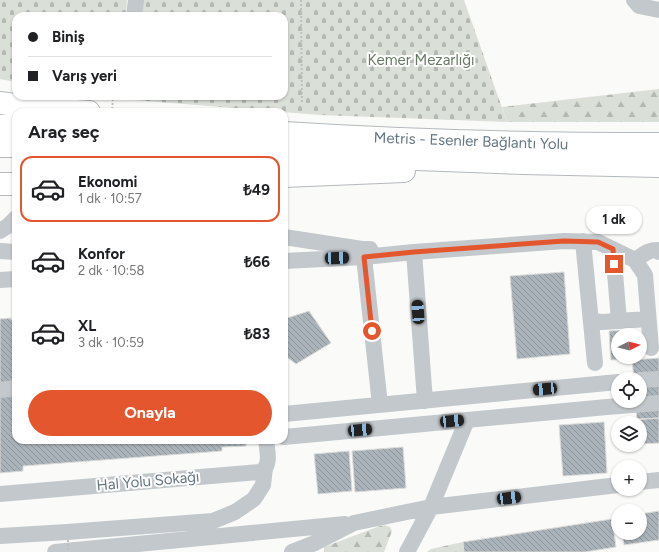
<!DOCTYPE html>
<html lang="tr">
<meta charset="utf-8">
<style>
:root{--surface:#fff;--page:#f2f2f2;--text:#202124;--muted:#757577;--line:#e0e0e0;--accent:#e4572e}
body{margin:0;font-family:Figtree,sans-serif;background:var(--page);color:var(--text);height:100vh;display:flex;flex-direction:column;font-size:15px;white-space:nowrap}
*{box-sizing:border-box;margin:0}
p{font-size:13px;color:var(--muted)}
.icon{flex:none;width:22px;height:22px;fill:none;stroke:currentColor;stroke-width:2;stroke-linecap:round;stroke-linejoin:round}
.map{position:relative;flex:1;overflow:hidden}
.side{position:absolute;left:12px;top:108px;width:276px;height:336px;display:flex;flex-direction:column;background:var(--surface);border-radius:12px;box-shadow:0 1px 3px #0004}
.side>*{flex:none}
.guide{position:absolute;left:12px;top:12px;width:276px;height:88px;border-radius:12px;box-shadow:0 1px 3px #0004;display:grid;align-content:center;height:88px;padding:0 16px;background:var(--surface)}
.needle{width:26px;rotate:84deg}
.tools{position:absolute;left:611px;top:328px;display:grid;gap:8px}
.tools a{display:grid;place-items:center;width:36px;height:36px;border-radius:50%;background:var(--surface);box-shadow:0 1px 3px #0004;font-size:20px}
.end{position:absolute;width:18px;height:18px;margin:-9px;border:5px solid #e4572e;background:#fff;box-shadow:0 0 0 2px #fff}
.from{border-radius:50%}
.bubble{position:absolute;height:28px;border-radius:14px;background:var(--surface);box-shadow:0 1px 3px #0004;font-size:13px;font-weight:700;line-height:28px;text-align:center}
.car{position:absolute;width:12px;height:24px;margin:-12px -6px;border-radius:5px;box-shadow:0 0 3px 1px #0007;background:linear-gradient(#222 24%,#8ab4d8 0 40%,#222 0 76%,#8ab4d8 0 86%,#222 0)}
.guide b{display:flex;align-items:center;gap:14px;height:38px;font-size:15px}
.guide b+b{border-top:1px solid var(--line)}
.guide i{width:10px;height:10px;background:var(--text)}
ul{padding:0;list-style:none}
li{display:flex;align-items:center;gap:12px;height:66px;margin:0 8px 6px;padding:0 8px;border:2px solid transparent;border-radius:12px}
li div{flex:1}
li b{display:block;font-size:15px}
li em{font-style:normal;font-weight:700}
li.active{border-color:var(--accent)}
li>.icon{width:36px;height:36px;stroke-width:1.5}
h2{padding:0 16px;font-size:18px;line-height:48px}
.cta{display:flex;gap:8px;margin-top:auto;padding:8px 16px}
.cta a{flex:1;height:46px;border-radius:24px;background:var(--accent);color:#fff;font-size:16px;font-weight:700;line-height:46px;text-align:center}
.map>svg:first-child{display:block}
</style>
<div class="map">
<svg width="659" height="552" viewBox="0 0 659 552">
<defs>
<pattern id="forest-firs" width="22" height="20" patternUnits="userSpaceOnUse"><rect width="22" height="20" fill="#dadfd7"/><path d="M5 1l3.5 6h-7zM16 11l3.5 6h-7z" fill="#b4b9b4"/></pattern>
<pattern id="cemetery-stones" width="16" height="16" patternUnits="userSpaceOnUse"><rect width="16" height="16" fill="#dadfd7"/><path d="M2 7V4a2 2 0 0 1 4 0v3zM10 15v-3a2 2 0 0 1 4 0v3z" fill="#b4b9b4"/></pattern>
<pattern id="building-back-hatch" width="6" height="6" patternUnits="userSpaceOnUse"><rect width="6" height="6" fill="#aab3b9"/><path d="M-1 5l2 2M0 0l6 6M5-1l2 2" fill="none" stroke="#8e969c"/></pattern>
</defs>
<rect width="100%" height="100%" fill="#fafaf8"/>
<path fill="url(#forest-firs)" d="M659,89V122H507L502,107Z
M385,525L390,527L392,531L384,552H324V547L380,526Z
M463,542L464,552H427L431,549Z"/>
<path fill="url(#cemetery-stones)" d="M0,0H127L126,16H16V82L0,79Z
M143,0H464L507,122L320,115L134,100L135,96H284V16H141Z"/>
<path fill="url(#building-back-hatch)" stroke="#dcdcda" d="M564,272L570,354L517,359L510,276Z
M309,311L331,343L296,364L284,355V319Z
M11,318V320L16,319V362H15L16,378V440H246V446L222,447V451L23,466V471L0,473V319Z
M630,330V335H618V357H631L632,359L611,360L609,331Z
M659,358V418L637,419L635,401H640V379H634L632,360Z
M659,418V443L640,444V423H622V421Z
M604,422L607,473L563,476L559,425Z
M403,447L406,488L355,492L352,451Z
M349,451L352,491L318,494L314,454Z
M659,511V540L624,545L622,533H640V514Z
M612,519L616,547L585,552H464L463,542Z"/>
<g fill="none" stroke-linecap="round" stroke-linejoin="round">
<g stroke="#b4b9bd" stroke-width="24">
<path id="highway" d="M0,103L36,108L89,112
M0,126H16
M284,133C409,141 534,144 659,144
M0,146H16
M284,154L523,163L659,166
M284,176L404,171
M0,184H16"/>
</g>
<path stroke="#bbbfc2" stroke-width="2" stroke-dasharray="2 2" stroke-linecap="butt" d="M301,0L302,104
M98,98H113L112,112"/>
<path stroke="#c3c8cc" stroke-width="16" d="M634,0L639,6L659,10
M134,16L136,0
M0,231L8,226L16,218
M284,237L362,249H370
M583,241L595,363
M613,249L619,321
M0,251L16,252
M414,252L425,401
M364,257L380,405
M635,260C643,255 649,249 659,250V252
M284,261L364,257L414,252L564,241L598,242L635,260L645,275L651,348
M0,280L16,279
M591,321L603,322L648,319
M640,380L659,379
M0,390L16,388
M284,414L618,382
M284,437L607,407L659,403
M640,482L659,480
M0,494L260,472C272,467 267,450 266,440
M0,536L67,532L213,521L235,512L254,499L263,485L265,468
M55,552L345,524
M292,552L315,543L354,523L431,507L618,485
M407,552L431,507L467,420"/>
<use href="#highway" stroke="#fff" stroke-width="22"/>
<path stroke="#bbbfc2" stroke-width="2" stroke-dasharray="2 2" stroke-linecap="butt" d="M68,540V552"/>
</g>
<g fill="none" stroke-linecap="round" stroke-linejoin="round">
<path stroke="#e4572e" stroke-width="5" d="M372,331L364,257L414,252L564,241L598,242L613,249L614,264"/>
</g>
<g text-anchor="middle" stroke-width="4" stroke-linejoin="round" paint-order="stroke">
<g font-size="15" fill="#687a64" stroke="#fff">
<text x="421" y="65">Kemer Mezarlığı</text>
</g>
<g font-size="15" fill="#657683" stroke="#fff">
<text transform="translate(471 141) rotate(2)" y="5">Metris - Esenler Bağlantı Yolu</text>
<text transform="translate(148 481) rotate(-5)" y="5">Hal Yolu Sokağı</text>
</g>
</g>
</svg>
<div class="tools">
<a><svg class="needle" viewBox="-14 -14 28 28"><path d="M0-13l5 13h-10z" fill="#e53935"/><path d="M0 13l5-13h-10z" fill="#757577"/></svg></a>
<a><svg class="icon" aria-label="locate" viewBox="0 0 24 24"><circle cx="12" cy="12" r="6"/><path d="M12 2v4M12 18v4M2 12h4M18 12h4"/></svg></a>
<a><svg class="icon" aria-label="layers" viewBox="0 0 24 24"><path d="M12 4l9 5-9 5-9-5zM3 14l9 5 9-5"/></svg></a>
<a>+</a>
<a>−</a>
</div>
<i class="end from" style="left:372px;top:331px"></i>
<i class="end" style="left:614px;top:264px"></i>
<div class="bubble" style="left:586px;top:206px;width:56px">1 dk</div>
<i class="car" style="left:337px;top:258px;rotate:88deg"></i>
<i class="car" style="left:418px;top:312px;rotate:356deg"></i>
<i class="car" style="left:545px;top:389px;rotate:265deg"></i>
<i class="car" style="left:452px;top:421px;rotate:85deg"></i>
<i class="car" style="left:360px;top:430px;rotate:85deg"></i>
<i class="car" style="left:509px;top:498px;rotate:83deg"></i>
<div class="guide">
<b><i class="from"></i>Biniş</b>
<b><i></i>Varış yeri</b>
</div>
<section class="side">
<h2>Araç seç</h2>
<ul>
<li class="active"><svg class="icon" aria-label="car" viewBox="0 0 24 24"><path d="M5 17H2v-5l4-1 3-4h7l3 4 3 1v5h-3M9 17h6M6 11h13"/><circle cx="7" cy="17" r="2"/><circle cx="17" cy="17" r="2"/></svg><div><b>Ekonomi</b><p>1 dk · 10:57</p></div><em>₺49</em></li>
<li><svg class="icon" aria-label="car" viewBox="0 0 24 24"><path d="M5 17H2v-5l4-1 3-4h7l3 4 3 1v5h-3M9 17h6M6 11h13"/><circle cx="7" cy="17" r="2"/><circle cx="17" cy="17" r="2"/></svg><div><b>Konfor</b><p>2 dk · 10:58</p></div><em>₺66</em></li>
<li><svg class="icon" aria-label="car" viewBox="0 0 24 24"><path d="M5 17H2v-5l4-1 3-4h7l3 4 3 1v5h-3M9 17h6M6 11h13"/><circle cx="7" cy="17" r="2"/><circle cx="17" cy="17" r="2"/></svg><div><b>XL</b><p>3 dk · 10:59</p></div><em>₺83</em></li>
</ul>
<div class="cta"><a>Onayla</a></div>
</section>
</div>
